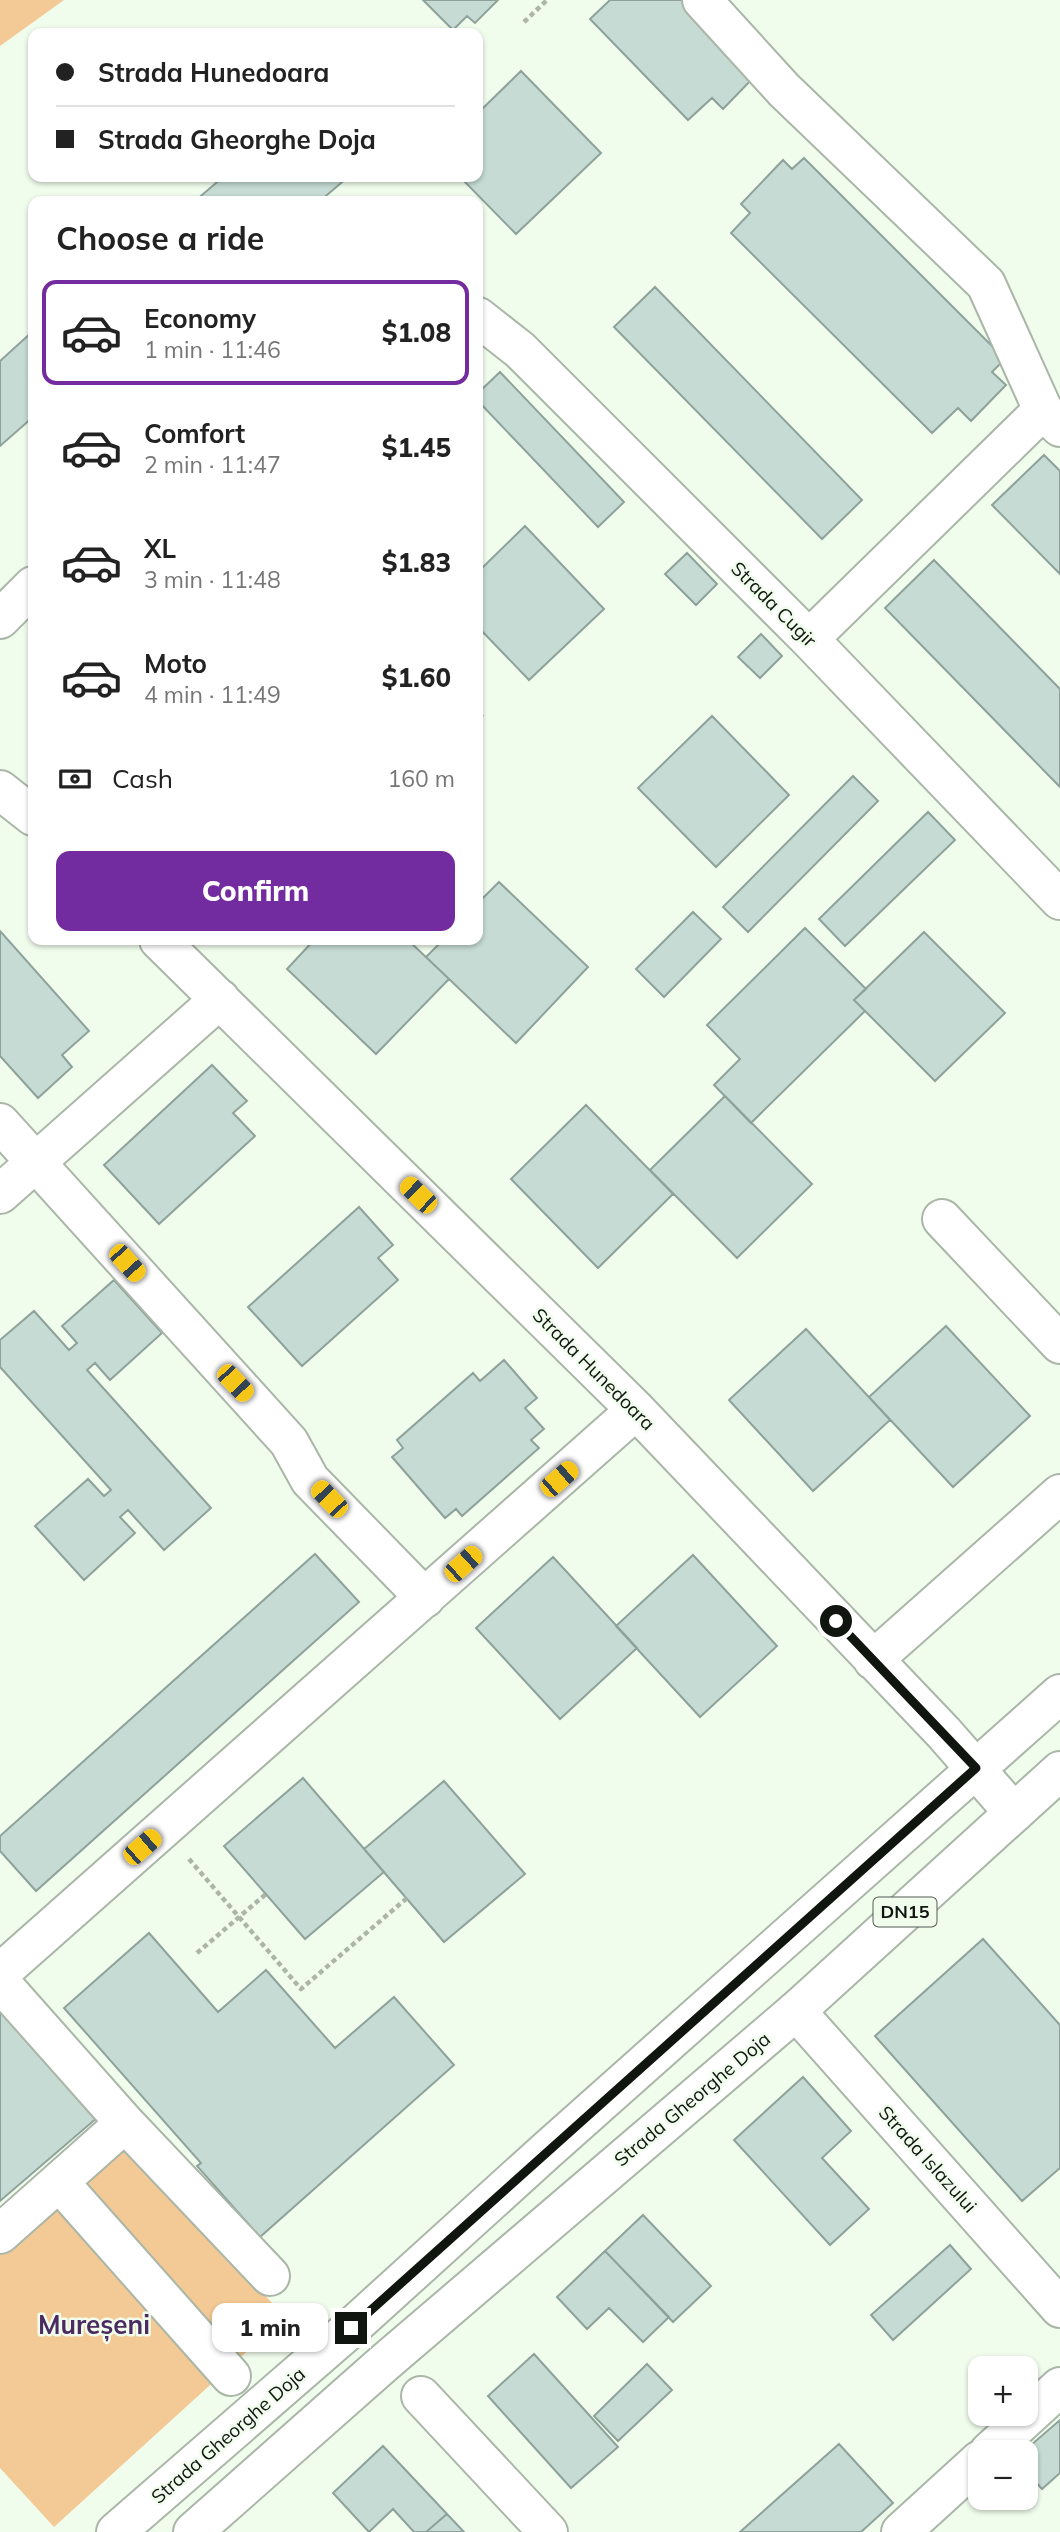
<!DOCTYPE html>
<meta charset="utf-8">
<style>
:root{--surface:#fff;--page:#f6f6f6;--text:#222;--muted:#767676;--line:#e0e0e0;--accent:#732ca0}
body{margin:0;font-family:Mulish,sans-serif;background:var(--page);color:var(--text);height:100vh;display:flex;flex-direction:column;font-size:26px;white-space:nowrap}
*{box-sizing:border-box;margin:0}
p{font-size:23px;color:var(--muted)}
.icon{flex:none;width:38px;height:38px;fill:none;stroke:currentColor;stroke-width:2;stroke-linecap:round;stroke-linejoin:round}
.map{position:relative;flex:1;overflow:hidden}
.sheet{position:absolute;left:28px;top:196px;width:455px;height:749px;display:flex;flex-direction:column;background:var(--surface);border-radius:14px;box-shadow:0 2px 5px #0004}
.sheet>*{flex:none}
.top-card{position:absolute;left:28px;top:28px;width:455px;height:154px;border-radius:14px;box-shadow:0 2px 5px #0004;display:grid;align-content:center;height:154px;padding:0 28px;background:var(--surface)}
.tools{position:absolute;left:968px;top:2356px;display:grid;gap:14px}
.tools a{display:grid;place-items:center;width:70px;height:70px;border-radius:14px;background:var(--surface);box-shadow:0 2px 5px #0004;font-size:35px}
.end{position:absolute;width:32px;height:32px;margin:-16px;border:9px solid #10150f;background:#fff;box-shadow:0 0 0 4px #fff}
.from{border-radius:50%}
.bubble{position:absolute;height:49px;border-radius:14px;background:var(--surface);box-shadow:0 2px 5px #0004;font-size:23px;font-weight:800;line-height:49px;text-align:center}
.car{position:absolute;width:21px;height:42px;margin:-21px -10px;border-radius:9px;box-shadow:0 0 5px 2px #0007;background:linear-gradient(#f5c518 24%,#345 0 40%,#f5c518 0 76%,#345 0 86%,#f5c518 0)}
.top-card b{display:flex;align-items:center;gap:24px;height:66px;font-size:26px}
.top-card b+b{border-top:2px solid var(--line)}
.top-card i{width:18px;height:18px;background:var(--text)}
ul{padding:0;list-style:none}
li{display:flex;align-items:center;gap:21px;height:105px;margin:0 14px 10px;padding:0 14px;border:4px solid transparent;border-radius:14px}
li div{flex:1}
li b{display:block;font-size:26px}
li em{font-style:normal;font-weight:800}
li.selected{border-color:var(--accent)}
li>.icon{width:63px;height:63px;stroke-width:1.5}
h2{padding:0 28px;font-size:32px;line-height:84px}
.pay{display:flex;align-items:center;gap:18px;height:77px;padding:0 28px;font-size:26px}
.pay p{margin-inline-start:auto}
.button{display:flex;gap:14px;margin-top:auto;padding:14px 28px}
.button a{flex:1;height:80px;border-radius:14px;background:var(--accent);color:#fff;font-size:28px;font-weight:800;line-height:80px;text-align:center}
.map>svg:first-child{display:block}
</style>
<div class="map">
<svg width="1060" height="2532" viewBox="0 0 1060 2532">
<rect width="100%" height="100%" fill="#f0fded"/>
<path fill="#f3c995" d="M0,0H64L0,46Z
M123,2141L285,2317L54,2527L0,2468V2253Z"/>
<path fill="#c5dbd4" stroke="#8ea29b" stroke-width="2" d="M423,0H498L475,23L467,16L453,30Z
M610,0H682L755,76L723,109L712,98L688,120L590,19Z
M521,71L601,153L516,234L460,177H478V113Z
M804,158L1005,359L992,372L1006,385L971,421L958,408L932,433L731,233L750,213L741,204L783,160L792,169Z
M223,177H348L320,201H195Z
M655,287L862,500L822,539L614,327Z
M33,331V417L0,446V361Z
M500,372L624,502L598,527L478,401V393Z
M1044,455L1060,471V574L992,505Z
M525,526L604,609L529,680L478,627V572Z
M687,553L717,584L696,605L665,574Z
M934,560L1060,689V787L885,608Z
M761,634L782,656L760,678L738,657Z
M712,716L789,795L716,867L638,788Z
M853,776L878,801L748,932L723,907Z
M928,812L955,840L845,946L819,919Z
M499,882L588,967L516,1043L426,957L443,940H478V903Z
M693,912L721,939L664,997L636,969Z
M805,928L866,989L854,1000L865,1011L751,1123L714,1085L740,1059L707,1025Z
M0,931L89,1031L62,1055L72,1067L38,1098L0,1056Z
M924,932L1005,1013L935,1081L854,1000Z
M314,940H408L449,979L376,1054L287,969Z
M212,1065L247,1101L233,1113L255,1136L159,1224L104,1165Z
M725,1096L812,1184L737,1258L650,1170Z
M586,1105L673,1194L598,1268L511,1179Z
M359,1207L393,1245L378,1258L398,1280L302,1366L248,1307Z
M114,1280L162,1333L110,1380L95,1363L87,1370L211,1508L164,1550L128,1510L120,1517L135,1533L84,1580L35,1526L88,1479L104,1496L111,1490L0,1367V1340L34,1311L69,1350L77,1343L62,1326Z
M946,1326L1030,1416L953,1487L869,1397Z
M806,1329L890,1420L813,1491L729,1400Z
M504,1360L537,1398L525,1408L544,1429L531,1440L539,1448L462,1516L456,1509L445,1518L392,1457L403,1448L397,1440L473,1373L480,1381Z
M315,1554L359,1602L36,1891L0,1851V1836Z
M693,1555L777,1646L700,1717L616,1626Z
M553,1557L637,1648L560,1719L476,1628Z
M303,1778L384,1872L305,1939L224,1846Z
M444,1781L525,1874L444,1942L364,1849Z
M149,1933L218,2012L266,1970L335,2048L394,1997L454,2065L260,2237L197,2166L201,2163L64,2008Z
M983,1939L1060,2025V2168L1022,2201L875,2036Z
M0,2005L98,2117L0,2201Z
M803,2077L851,2131L822,2158L869,2209L830,2245L734,2140Z
M643,2215L711,2286L673,2322L605,2251Z
M950,2245L971,2269L893,2340L871,2315Z
M605,2251L669,2317L643,2342L609,2308L587,2329L557,2297Z
M534,2354L618,2447L571,2488L488,2396Z
M647,2364L672,2390L618,2441L594,2416Z
M1060,2420V2473L1042,2489L1026,2471V2452H1023Z
M839,2444L893,2503L861,2532H740Z
M383,2446L447,2514L426,2532H414L393,2509L369,2532L333,2493Z
M447,2514L464,2532H426Z"/>
<g fill="none" stroke-linecap="round" stroke-linejoin="round">
<g stroke="#aab6a7" stroke-width="42">
<path id="minor" d="M702,0L784,90L986,284L1043,410L1060,427
M478,317L520,350L809,639L1060,900
M0,619L33,586
M809,639L1043,410
M0,790L33,816
M159,940L636,1410L944,1733L1014,1813
M0,1123L289,1442L310,1480L425,1598
M0,1194L220,999
M942,1219L1060,1344
M873,1660L1060,1494
M0,1973L636,1410
M0,1982L125,2123L0,2234
M796,2011L1060,2308
M125,2123L270,2276
M59,2182L231,2376
M421,2396L548,2532
M989,2452L1060,2387
M901,2532L980,2460"/>
</g>
<g stroke="#aab6a7" stroke-width="42">
<path id="major" d="M116,2532L351,2328L545,2152L1060,1694
M193,2532L383,2364L796,2011L1060,1771"/>
</g>
<path stroke="#abb6a9" stroke-width="4.5" stroke-dasharray="5 3.5" stroke-linecap="butt" d="M524,22L547,0
M478,708L482,717
M189,1859L301,1989L407,1898
M197,1953L266,1894"/>
<use href="#minor" stroke="#fff" stroke-width="38"/>
<use href="#major" stroke="#fff" stroke-width="38"/>
</g>
<g fill="none" stroke-linecap="round" stroke-linejoin="round">
<path stroke="#10150f" stroke-width="9" d="M351,2328L976,1768L836,1621"/>
</g>
<g text-anchor="middle" stroke-width="5" stroke-linejoin="round" paint-order="stroke">
<rect fill="#f0fded" stroke="#535b52" stroke-width="2" x="873.5" y="1897.5" width="63" height="29" rx="5"/>
<g font-size="18" font-weight="bold" fill="#10150f">
<text x="905" y="1918">DN15</text>
</g>
<g font-size="19" fill="#10150f" stroke="#f0fded">
<text transform="translate(774 604) rotate(45)" y="7">Strada Cugir</text>
<text transform="translate(594 1369) rotate(45)" y="7">Strada Hunedoara</text>
<text transform="translate(692 2099) rotate(-40)" y="7">Strada Gheorghe Doja</text>
<text transform="translate(928 2159) rotate(48)" y="7">Strada Islazului</text>
<text transform="translate(228 2435) rotate(-41)" y="7">Strada Gheorghe Doja</text>
</g>
<g font-size="26" font-weight="bold" fill="#4b2a62" stroke="#f0fded">
<text x="94" y="2334">Mureșeni</text>
</g>
</g>
</svg>
<div class="tools">
<a>+</a>
<a>−</a>
</div>
<i class="end from" style="left:836px;top:1621px"></i>
<i class="end" style="left:351px;top:2328px"></i>
<div class="bubble" style="left:212px;top:2303px;width:116px">1 min</div>
<i class="car" style="left:418px;top:1195px;rotate:314deg"></i>
<i class="car" style="left:127px;top:1263px;rotate:138deg"></i>
<i class="car" style="left:235px;top:1383px;rotate:137deg"></i>
<i class="car" style="left:559px;top:1479px;rotate:49deg"></i>
<i class="car" style="left:329px;top:1499px;rotate:316deg"></i>
<i class="car" style="left:463px;top:1564px;rotate:48deg"></i>
<i class="car" style="left:142px;top:1847px;rotate:49deg"></i>
<div class="top-card">
<b><i class="from"></i>Strada Hunedoara</b>
<b><i></i>Strada Gheorghe Doja</b>
</div>
<section class="sheet">
<h2>Choose a ride</h2>
<ul>
<li class="selected"><svg class="icon" aria-label="car" viewBox="0 0 24 24"><path d="M5 17H2v-5l4-1 3-4h7l3 4 3 1v5h-3M9 17h6M6 11h13"/><circle cx="7" cy="17" r="2"/><circle cx="17" cy="17" r="2"/></svg><div><b>Economy</b><p>1 min · 11:46</p></div><em>$1.08</em></li>
<li><svg class="icon" aria-label="car" viewBox="0 0 24 24"><path d="M5 17H2v-5l4-1 3-4h7l3 4 3 1v5h-3M9 17h6M6 11h13"/><circle cx="7" cy="17" r="2"/><circle cx="17" cy="17" r="2"/></svg><div><b>Comfort</b><p>2 min · 11:47</p></div><em>$1.45</em></li>
<li><svg class="icon" aria-label="car" viewBox="0 0 24 24"><path d="M5 17H2v-5l4-1 3-4h7l3 4 3 1v5h-3M9 17h6M6 11h13"/><circle cx="7" cy="17" r="2"/><circle cx="17" cy="17" r="2"/></svg><div><b>XL</b><p>3 min · 11:48</p></div><em>$1.83</em></li>
<li><svg class="icon" aria-label="car" viewBox="0 0 24 24"><path d="M5 17H2v-5l4-1 3-4h7l3 4 3 1v5h-3M9 17h6M6 11h13"/><circle cx="7" cy="17" r="2"/><circle cx="17" cy="17" r="2"/></svg><div><b>Moto</b><p>4 min · 11:49</p></div><em>$1.60</em></li>
</ul>
<div class="pay"><svg class="icon" aria-label="cash" viewBox="0 0 24 24"><path d="M3 7h18v10H3z"/><circle cx="12" cy="12" r="2"/></svg>Cash<p>160 m</p></div>
<div class="button"><a>Confirm</a></div>
</section>
</div>
